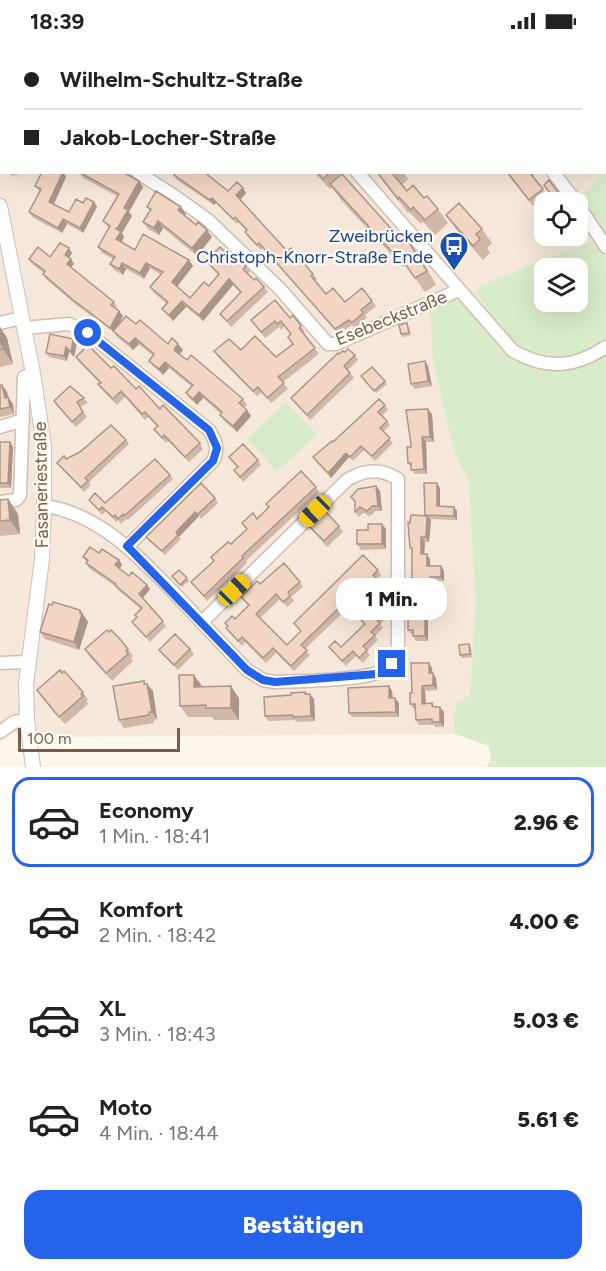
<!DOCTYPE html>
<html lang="de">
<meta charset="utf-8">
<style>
:root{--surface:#fff;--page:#f6f6f6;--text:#222;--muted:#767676;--line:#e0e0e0;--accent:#2563eb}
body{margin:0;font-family:Figtree,sans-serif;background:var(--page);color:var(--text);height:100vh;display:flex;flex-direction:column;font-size:22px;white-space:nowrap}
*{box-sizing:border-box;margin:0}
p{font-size:20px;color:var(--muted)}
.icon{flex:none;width:33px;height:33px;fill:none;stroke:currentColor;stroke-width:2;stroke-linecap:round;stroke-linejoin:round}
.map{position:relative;height:725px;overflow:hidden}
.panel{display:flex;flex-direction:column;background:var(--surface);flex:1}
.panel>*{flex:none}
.guide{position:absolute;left:0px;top:0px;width:606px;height:132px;box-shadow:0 6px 24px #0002;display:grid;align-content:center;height:132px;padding:0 24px;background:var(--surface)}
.tools{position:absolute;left:534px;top:150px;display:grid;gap:12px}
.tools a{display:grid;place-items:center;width:54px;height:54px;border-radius:12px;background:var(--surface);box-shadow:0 6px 24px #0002;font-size:30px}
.scale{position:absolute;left:18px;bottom:15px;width:162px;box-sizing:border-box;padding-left:6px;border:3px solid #7a5c4d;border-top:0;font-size:16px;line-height:21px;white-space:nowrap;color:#7a5c4d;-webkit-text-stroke:4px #fffaf3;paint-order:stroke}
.end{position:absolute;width:27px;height:27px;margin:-14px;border:8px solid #2563eb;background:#fff;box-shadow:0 0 0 3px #fff}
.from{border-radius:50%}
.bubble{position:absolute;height:42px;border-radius:18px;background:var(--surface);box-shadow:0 6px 24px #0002;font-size:20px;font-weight:800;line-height:42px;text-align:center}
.car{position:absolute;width:18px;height:36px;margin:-18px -9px;border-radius:8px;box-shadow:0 0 4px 2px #0007;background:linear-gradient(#f5c518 24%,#345 0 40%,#f5c518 0 76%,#345 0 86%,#f5c518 0)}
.guide b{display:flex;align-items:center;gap:21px;height:57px;font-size:22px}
.guide b+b{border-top:2px solid var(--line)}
.guide i{width:15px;height:15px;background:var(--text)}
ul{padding:10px 0 0;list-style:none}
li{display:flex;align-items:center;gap:18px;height:90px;margin:0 12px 9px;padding:0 12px;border:3px solid transparent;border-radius:18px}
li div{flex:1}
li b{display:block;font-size:22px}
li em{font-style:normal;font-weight:800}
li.selected{border-color:var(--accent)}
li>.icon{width:54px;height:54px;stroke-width:1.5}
.action{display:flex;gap:12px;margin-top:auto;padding:12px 24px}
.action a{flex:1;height:69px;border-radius:18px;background:var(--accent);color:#fff;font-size:24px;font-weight:800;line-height:69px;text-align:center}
.status{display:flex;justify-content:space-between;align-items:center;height:42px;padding:0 30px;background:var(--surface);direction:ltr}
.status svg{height:16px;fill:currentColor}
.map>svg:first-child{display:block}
</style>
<div class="status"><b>18:39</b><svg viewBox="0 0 49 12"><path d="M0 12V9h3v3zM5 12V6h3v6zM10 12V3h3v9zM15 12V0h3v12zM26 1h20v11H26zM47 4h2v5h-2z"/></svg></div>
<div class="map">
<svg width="606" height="725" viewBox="0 0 606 725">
<rect width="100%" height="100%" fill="#fdf6ec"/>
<path fill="#f5e8da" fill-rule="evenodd" d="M0,0H606L605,130L604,2H2V130L604,131L583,154L605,191L603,196L534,221L476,251L497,281L449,388L455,412L468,438L476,559L470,653L457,662L453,678L455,692L37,695L14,691L0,699ZM544,160H578V194H544Z"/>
<path fill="#d8ecc9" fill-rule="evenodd" d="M606,128V725H487L491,715L489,704L455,692L453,678L457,661L470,653L476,559L468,438L455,412L449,388L433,318L430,270L453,257L462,260L488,290L497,281L476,251L479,245L534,221L603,196L605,191L582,154ZM544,226H578V260H544Z
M286,360L317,392L277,430L247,397Z"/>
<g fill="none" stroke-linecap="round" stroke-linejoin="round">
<g stroke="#d1beb0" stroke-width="15">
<path id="minor" d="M184,0L187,2
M432,0L433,2
M600,0V2
M604,23L606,31
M0,67H2
M137,130L176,155L208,178L280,247L328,302H336L459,248
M357,130L513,309C547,328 574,326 606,305
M553,130L576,160
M578,163L606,205
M0,281L22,276
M24,286L69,282L88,291L209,388C216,399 219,408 213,419L127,505
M0,385L23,378
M0,460L16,458L20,453L24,335L33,331
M44,464C101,471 144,520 181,558C203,582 225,605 247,628L263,638L275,640C299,639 368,639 386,627C395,621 396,613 398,603V437C381,426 365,427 347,438L202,580
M0,621L27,620
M0,690L14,680L27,678"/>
</g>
<g stroke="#d1beb0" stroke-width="16">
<path id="tertiary" d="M0,164L33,331L44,404V464L42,517L26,642L27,678L33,725"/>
</g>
<use href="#minor" stroke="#fff" stroke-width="12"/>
<use href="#tertiary" stroke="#fff" stroke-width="14"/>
</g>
<path fill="#d1b7a8" d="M51,0H68L66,2H52Z
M101,0H146L147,2H100Z
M571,0H590V1L572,2Z
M9,130H28L12,134Z
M42,130H64L66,135L54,163L69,170L83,161L94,160L97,165L83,191L67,182L62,191L32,175L29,170L40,150L35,144Z
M79,130L143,145L129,170L132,174L122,191L124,195L122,200L135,208L189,218L193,224L177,244L190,256L209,244L219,233L210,224L206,219L234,218L246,224L250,229L248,232L254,238L264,245L268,250L231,285L220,272L240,251L233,243L203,279L186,265L173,279L166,272L162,267L166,261L154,251L150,245L161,233L150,226L144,237L126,227L123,233L114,228L110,222L113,217L102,211L98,205L109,186L103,179L117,154L83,136Z
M314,130H338L404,201L418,213L436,243L425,250L406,223L403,225L340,157L332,145L330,147Z
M376,130H403L408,137L402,143L407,149L424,156L438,167L448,181L435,193L423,180L421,182L409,170L408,171Z
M506,130H537L532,134L547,153L533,164Z
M174,133L228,149L243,146L246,151L240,158L287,209L313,232L317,237L315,239L326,252L345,260L372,259L376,264L365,273L367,276L357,284L354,285L352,283L339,292L263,206L261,208L248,195L245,190L247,189L238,180L237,182L216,161L214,163L177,138Z
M147,165L186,172L185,173L212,195L197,214L163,186L159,193L148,187L143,180L150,168Z
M446,173L482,187L492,201L487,206L490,211L483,218L456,187Z
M561,194H568L564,197Z
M72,211L69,216L74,222L71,225L114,260L117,265L116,266L123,274L117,285L136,282L168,302H178L183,308L180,312L187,318L243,357L247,363L244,365L251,374L237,390L224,379L220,373L221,372L203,356L197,363L190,357L186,351L192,345L169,326L163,333L153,324L149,319L153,314L139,302L133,308L117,295L114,290L75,262L46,237L43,232L44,231L32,222L29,217L50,215Z
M293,273L305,290L303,291L319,312L283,340L288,347L271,361L262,350L257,354L218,315L214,309L241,308L276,315L293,302L291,292L285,284L281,288L279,285L265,296L251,278L290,276Z
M409,284L411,293L402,295L401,292Z
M0,285L7,296L13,322L0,325Z
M77,301L74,315L69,310L67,319L49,315L46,311Z
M345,310L355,313L358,318L348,328L354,336L310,378L291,356L339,312Z
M76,315L111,326L200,401L203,407L189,420L168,399L166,401L154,387L157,384L148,375L145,378L125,355L117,363L102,348L98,342L100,341L80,321Z
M428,324L432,344L415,347L411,342Z
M363,337L385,339L387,342L376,351Z
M0,343H2L7,350L8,355L13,362L14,372L0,375Z
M84,356L88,361L80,365L87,375L76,385L54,359Z
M385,363L388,368L382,374L390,383L383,390L393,401L375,419L364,408L353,419L349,415L331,436L313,415Z
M432,372L434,400H426L427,432H415L408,421L411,405Z
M126,398L129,402L89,440L91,443L84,450L60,425L57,421L66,417Z
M0,400H10L13,405L11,446H0Z
M229,415L258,418L261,423L243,440L234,428L237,425Z
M170,433L173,437L128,478L126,477L121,482L118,478L116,480L106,469L102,473L89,458L105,461Z
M376,444L380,449L382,469H376L370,474L363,471L359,475L355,470V461L351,455Z
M316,445L319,450L246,519L247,521L207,559L191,540L214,519L211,515L231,502L247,487L242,481L257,477L269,466L266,462Z
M440,446V464L457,469V478L430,477L431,478L429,500H425L424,512L430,517V524H441L444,529V539H433V567H428V599H416L413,594V592H411L408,588L412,570V509L410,506V481L425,474Z
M215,456L218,461L201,477L199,474L179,495L181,497L165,513L149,499L146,495Z
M8,457L18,472L20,492L0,494V458Z
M308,483L339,484L343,490L327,505Z
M386,487V507L361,508L357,502Z
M99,511L119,518L122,523L119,527L129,534L150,547L143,556L166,584L150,600L132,580L137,576L135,573L141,567L118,548L115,544L89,526L86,521L87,520L83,515Z
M378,528L381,533L377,537L386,547L382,550L385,554L383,556L385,560L380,564L386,572L383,575L385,577L380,582L383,586L375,594L378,598L367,609L370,613L363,621L356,614L346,624L329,605H341L364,583L357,574L365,567L356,558L305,607L310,613L294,629L276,611L266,621L245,600L242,604L226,586L227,584L225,581L235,577L249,564L241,555L260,542L300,540L303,545L291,555L294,559L287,565L280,557L260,576L287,603L301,589L294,581Z
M172,534L187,536L189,539L182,545Z
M80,568L88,580L79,608L45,597L40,590Z
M469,602L471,605L472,615L462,616L460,613Z
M85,607H128L133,614L131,616L133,619L112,639L90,615Z
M190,607L194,612L178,628L163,613L159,608Z
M432,626V631L436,636L437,648L425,649L426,661H432L435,665L444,670V685H435L434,683H419L416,678L415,667H414L410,662L412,651Z
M146,642L153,649L157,677L154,678V681L124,686L119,678Z
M202,644L239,656V678H214L212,675H188L180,664Z
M389,644L392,649L393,656L399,661V675H352L349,671Z
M37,648L83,650L88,658L86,659L88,662L65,682L42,656Z
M305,650L314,657L315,679L296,680L295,678L268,679L265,674L291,653Z"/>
<path fill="#aa9588" d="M450,0H458L457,2H448Z
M63,130L66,135L52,165L49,160Z
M139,139L143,145L129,170L132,174L122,191L124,195L120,203L116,197L117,187L124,166Z
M243,146L246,151L240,158L236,153Z
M212,156L216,161L214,163L210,158Z
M94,160L97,165L83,191L80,186Z
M181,165L186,172L183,175L178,168Z
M63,177L67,182L62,191L58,186Z
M158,179L163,186L159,193L154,186Z
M207,188L212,195L197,214L192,206Z
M408,199L418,213L436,243L427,229Z
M69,206L72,211L68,218L65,213Z
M71,217L74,222L70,226L67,222Z
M189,218L193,224L176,246L172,240Z
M122,221L126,227L123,233L119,227Z
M146,221L150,226L144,237L140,231Z
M229,237L233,243L203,279L199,273Z
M182,259L186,265L173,279L169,273Z
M119,269L123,274L114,290L110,286Z
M0,285L7,296L13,322L3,307L0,293Z
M135,296L139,302L133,308L129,302Z
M73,297L77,301L74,315L71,310Z
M178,302L183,308L178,314L174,308Z
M66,305L69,310L67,319L64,314Z
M425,319L428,324L432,344L428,339Z
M165,320L169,326L163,333L159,327Z
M2,343L7,350L9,360L8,355L13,362L14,372L5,356Z
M199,350L203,356L197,363L193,357Z
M428,367L432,372L434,400L430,395Z
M247,368L251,374L237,390L233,384Z
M422,395L426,400L427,432L424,427Z
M10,400L13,405L11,446L8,441Z
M346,411L349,415L331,436L328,431Z
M437,441L440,446V469L437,464Z
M376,444L380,449L382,469L378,464Z
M8,457L18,472L20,492L10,478Z
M454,465L457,469V478L454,474Z
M195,470L199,474L179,495L176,490Z
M427,474L431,478L429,500L426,495Z
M382,482L386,487V507L382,502Z
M421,495L425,500L424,517L421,512Z
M427,512L430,517V529L427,524Z
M119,518L122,523L119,528L115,523Z
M441,524L444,529V539L441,535Z
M430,535L433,539V567L430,562Z
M147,543L150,547L142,557L139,552Z
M425,562L428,567V599L425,594Z
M80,568L88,580L79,608L74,600Z
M429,621L432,626L433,636L429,631Z
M433,631L436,636L437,648L433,643Z
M194,633L202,644V656L194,645Z
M144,639L148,645L147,642L153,649L157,677L152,670Z
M231,644L239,656V678L231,666Z
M389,644L392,649L393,661L389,656Z
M422,644L425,649L426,667L422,662Z
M310,652L314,657L315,679L311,674Z
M395,656L399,661V675L396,670Z
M440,665L444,670V685L440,680Z"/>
<path fill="#f3d5c3" stroke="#aa9588" stroke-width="1.5" d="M101,0H125L123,2H100Z
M215,0H248L251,2H218Z
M524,0H543V1L542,2H524Z
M42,130H63L49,160L69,170L76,157L83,161L86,156L94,160L80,186L63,177L58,186L29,170L41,147L35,144Z
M79,130H123L139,139L124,166L128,168L117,187L115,186L121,190L116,197L135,208L143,192L189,218L172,240L190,256L204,240L209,244L219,232L206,219L220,205L234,218L237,215L246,224L243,227L254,238L256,236L264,245L227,279L220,272L241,250L229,237L199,273L182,259L169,273L162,267L168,260L150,245L163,230L146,221L140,231L122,221L119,227L110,222L115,215L98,205L110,184L103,179L119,152Z
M176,130H204L228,149L237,140L243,146L236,153L287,209L291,206L313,232L311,234L326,252L333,246L345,260L362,246L372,259L361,268L363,271L354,279L351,280L349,278L335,287L259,201L257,203L245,190L247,188L235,175L233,177L212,156L210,158L174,133Z
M317,130H330L323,137Z
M377,130H391L407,149L413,143L424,156L427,154L438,167L425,178L413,165L411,168L399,155L398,157Z
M507,130H529L543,147L529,158Z
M342,132L404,201L408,199L427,229L415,236L396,209L393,211L330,142Z
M549,138L563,157L558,160H557L544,143Z
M156,149L181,165L178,168L196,183L198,180L207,188L192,206L158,179L154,186L143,180L151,167L147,165Z
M459,161L482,187L476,192L480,197L473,204L446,173Z
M60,201L69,206L65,213L71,217L67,222L114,260L111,263L119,269L110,286L72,257L43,232L45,229L29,217L38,205L50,215Z
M275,258L290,276L293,273L301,284L299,286L315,306L278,335L284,341L267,356L258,345L253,349L214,309L229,297L241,308L255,294L276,315L293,302L288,295L291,292L281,279L277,282L275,279L261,290L251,278Z
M126,274L136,282L140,278L168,302L172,296L178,302L174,308L187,318L191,313L243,357L239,361L247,368L233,384L220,373L222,370L199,350L193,357L186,351L193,343L165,320L159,327L149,319L154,312L135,296L129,302L113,289Z
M407,281L409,291L401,292L399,283Z
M50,292L73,297L71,310L66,305L64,314L46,311Z
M0,293L3,307L0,308Z
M88,303L111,326L114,324L136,347L139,344L160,367L163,363L200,401L185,415L164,393L162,396L154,387L158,384L145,370L142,372L121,349L113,357L98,342L101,341L76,315Z
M348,307L355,313L344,324L350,331L307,373L291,356L338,311L339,312L343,309L345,310Z
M425,319L428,339L411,342L408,322Z
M372,325L385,339L374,349L361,334Z
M0,343H2L5,356L8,355L10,365L0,367Z
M70,344L84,356L77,360L83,370L72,380L54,359Z
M379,357L385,363L378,370L387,379L380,386L390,396L372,414L361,404L350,415L346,411L328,431L313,415L332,399L333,400Z
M428,367L430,395H422L424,427L411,428V421H408L407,405H411V402L406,368Z
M111,383L126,398L85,436L88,439L81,445L57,421L64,414L66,417L80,410Z
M0,400H10L8,441H0Z
M243,402L258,418L240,435L234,428L238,425L229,415Z
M155,417L170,433L124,474L123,472L118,477L115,473L113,475L102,465L99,468L89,458L95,451L105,461Z
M301,429L316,445L242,514L243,516L204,554L191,540L214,519L211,515L228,500L231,502L247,487L242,481L253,471L257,477L269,465L266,462Z
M201,441L215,456L198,472L195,470L176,490L178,493L162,509L146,495Z
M424,441H437V464L454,465V474L425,473Z
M376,444L378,464H372L367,469L360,465L355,470V459L351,455L358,447Z
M8,457L10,478L0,479V458Z
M324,468L339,484L324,499L308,483Z
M411,473L427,474L426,495H421V512H427V524H441V535H430V562H425V594H413V588H408V570H412V506H410L408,480L410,481Z
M368,482H382V502H357V488H368Z
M90,505L99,511L102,507L119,518L115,523L129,534L132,530L147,543L139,552L163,579L146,595L132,580L137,575L135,573L142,566L115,543L116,542L86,521L88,518L83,515Z
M363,513L378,528L373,533L382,542L379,545L382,549L379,552L381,555L376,560L383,567L379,570L382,572L376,577L380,581L371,590L375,593L363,604L367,608L359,616L353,609L342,619L329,605L335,599L341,605L365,582L357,574L365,566L352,553L301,603L307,608L291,624L273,606L263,616L242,595L238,599L226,586L228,584L225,581L232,574L235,577L249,563L241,555L257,539L260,542L284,521L300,540L288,550L290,554L283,560L276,552L256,572L287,603L301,589L294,581Z
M179,528L187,536L180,543L172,534Z
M53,560L80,568V571L82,572L74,600L40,590L49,562L52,563Z
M107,588L109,590L111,588L119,596L128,607L126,609L128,612L106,631L85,607Z
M175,592L190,607L174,623L159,608Z
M469,602L470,612L460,613L459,603Z
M411,621H429V631H433V643L422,644V662L432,661V664L435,665H440V680H432V677L416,678L415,662H410V651H412Z
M60,628L62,631L64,629L83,650L81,652L83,654L59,675L37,648Z
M179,633H194V645L231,644V666H206V663L180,664Z
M144,639V642H147L152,670H149V673L119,678L113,644Z
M389,644V656H395L396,670L349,671L348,646Z
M305,650V652H310L311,674L293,675V673L265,674L264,655L291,653V651Z"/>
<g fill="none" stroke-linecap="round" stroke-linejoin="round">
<path stroke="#2563eb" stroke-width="8" d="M88,291L209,388L217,406L213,419L127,504L247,628L263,638L275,640L376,632L392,622"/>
</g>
<defs>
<g id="bus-pin" transform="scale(1.5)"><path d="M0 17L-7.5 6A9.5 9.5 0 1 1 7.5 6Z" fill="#1a4fb4" stroke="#fffaf3"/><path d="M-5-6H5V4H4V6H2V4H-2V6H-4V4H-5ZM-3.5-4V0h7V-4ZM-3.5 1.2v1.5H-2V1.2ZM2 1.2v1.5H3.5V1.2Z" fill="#fff"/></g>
</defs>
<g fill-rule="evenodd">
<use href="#bus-pin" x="454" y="204"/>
</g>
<g text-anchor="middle" stroke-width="4.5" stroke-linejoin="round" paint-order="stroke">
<g font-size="18" fill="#164399" stroke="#fffaf3" text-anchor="end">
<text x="433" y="200">Zweibrücken<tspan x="433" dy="21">Christoph-Knorr-Straße Ende</tspan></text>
</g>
<g font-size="18" fill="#7a5c4d" stroke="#fffaf3">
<text transform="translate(391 276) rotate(-22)" y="6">Esebeckstraße</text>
<text transform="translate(41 443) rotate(-91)" y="6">Fasaneriestraße</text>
</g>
</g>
</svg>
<div class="tools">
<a><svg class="icon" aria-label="locate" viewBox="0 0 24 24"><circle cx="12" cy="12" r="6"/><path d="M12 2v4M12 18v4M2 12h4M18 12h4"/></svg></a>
<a><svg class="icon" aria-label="layers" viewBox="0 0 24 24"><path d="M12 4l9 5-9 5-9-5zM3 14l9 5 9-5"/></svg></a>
</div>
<div class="scale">100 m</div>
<i class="end from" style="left:88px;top:291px"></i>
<i class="end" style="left:392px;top:622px"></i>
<div class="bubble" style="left:336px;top:536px;width:111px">1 Min.</div>
<i class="car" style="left:315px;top:469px;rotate:226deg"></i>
<i class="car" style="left:234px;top:548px;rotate:46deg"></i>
<div class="guide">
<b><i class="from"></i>Wilhelm-Schultz-Straße</b>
<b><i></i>Jakob-Locher-Straße</b>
</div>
</div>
<section class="panel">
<ul>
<li class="selected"><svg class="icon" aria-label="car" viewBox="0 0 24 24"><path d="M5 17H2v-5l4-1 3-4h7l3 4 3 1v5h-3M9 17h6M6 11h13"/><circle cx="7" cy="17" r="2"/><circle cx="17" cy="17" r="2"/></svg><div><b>Economy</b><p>1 Min. · 18:41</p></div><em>2.96 €</em></li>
<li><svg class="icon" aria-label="car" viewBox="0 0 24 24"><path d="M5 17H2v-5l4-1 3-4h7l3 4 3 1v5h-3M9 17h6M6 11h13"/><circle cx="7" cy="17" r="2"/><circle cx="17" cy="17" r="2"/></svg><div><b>Komfort</b><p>2 Min. · 18:42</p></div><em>4.00 €</em></li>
<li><svg class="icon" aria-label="car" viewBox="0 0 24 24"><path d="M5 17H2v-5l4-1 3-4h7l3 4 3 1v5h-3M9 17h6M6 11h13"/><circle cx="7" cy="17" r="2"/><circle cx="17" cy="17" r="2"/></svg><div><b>XL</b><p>3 Min. · 18:43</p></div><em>5.03 €</em></li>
<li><svg class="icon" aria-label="car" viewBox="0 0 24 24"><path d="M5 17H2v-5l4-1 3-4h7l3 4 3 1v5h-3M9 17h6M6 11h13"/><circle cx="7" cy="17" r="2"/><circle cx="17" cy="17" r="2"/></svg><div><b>Moto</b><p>4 Min. · 18:44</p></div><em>5.61 €</em></li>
</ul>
<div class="action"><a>Bestätigen</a></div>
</section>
